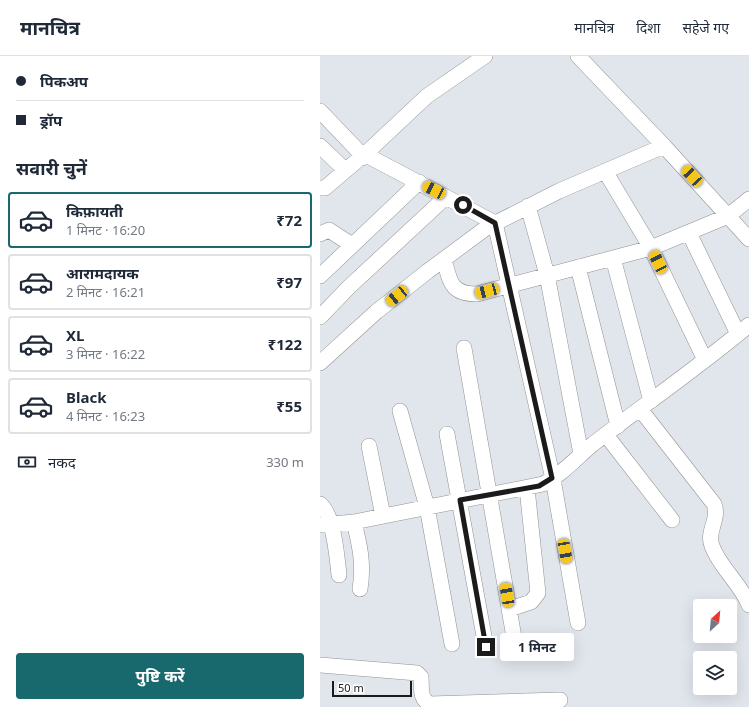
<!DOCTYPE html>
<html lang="hi">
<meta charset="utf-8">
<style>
:root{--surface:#fff;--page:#f2f2f3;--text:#1f2937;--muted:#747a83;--line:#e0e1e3;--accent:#17696e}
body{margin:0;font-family:"Noto Sans","Noto Sans Devanagari",sans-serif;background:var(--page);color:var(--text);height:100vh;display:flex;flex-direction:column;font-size:15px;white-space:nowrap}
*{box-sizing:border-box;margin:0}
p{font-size:13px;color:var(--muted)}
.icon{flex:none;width:22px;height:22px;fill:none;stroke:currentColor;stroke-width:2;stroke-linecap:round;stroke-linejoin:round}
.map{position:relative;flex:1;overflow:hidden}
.panel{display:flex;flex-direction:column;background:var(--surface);width:320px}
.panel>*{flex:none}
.guide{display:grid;align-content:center;height:88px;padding:0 16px;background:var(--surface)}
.needle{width:26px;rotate:26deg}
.tools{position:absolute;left:373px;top:543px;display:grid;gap:8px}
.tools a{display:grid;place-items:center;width:44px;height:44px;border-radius:4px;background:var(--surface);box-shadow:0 4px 16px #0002;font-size:20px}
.scale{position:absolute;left:12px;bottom:10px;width:80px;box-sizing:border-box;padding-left:4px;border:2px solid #1b1b1b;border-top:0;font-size:11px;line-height:14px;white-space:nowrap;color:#1b1b1b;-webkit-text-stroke:3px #fff;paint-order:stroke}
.end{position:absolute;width:18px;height:18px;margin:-9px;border:5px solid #1b1b1b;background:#fff;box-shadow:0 0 0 2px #fff}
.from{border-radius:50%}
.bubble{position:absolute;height:28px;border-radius:4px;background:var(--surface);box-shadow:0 4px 16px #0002;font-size:13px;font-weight:700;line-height:28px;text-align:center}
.car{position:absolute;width:12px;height:24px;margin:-12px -6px;border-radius:5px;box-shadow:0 0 3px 1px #0007;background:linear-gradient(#f5c518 24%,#345 0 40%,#f5c518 0 76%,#345 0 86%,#f5c518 0)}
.guide b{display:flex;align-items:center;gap:14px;height:38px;font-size:15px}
.guide b+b{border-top:1px solid var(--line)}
.guide i{width:10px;height:10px;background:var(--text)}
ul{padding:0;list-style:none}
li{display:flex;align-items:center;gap:12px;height:56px;margin:0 8px 6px;padding:0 8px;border:2px solid var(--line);border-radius:4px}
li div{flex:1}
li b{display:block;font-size:15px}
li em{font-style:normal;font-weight:700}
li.on{border-color:var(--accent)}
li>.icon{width:36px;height:36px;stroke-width:1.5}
h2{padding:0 16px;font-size:18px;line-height:48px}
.pay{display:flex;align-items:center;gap:10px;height:44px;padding:0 16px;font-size:15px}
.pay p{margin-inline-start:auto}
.cta{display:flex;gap:8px;margin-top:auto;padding:8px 16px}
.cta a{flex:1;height:46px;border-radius:4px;background:var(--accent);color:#fff;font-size:16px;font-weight:700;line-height:46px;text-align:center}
header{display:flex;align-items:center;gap:24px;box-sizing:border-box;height:56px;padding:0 20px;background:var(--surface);border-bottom:1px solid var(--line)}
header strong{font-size:19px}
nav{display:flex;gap:22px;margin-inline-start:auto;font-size:14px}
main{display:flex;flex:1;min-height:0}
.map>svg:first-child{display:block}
</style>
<header>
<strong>मानचित्र</strong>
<nav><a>मानचित्र</a><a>दिशा</a><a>सहेजे गए</a></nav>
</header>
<main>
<section class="panel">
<div class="guide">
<b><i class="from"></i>पिकअप</b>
<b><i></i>ड्रॉप</b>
</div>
<h2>सवारी चुनें</h2>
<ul>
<li class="on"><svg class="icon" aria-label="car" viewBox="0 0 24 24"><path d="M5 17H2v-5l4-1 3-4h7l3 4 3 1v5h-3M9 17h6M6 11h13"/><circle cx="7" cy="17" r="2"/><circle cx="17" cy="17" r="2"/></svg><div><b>किफ़ायती</b><p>1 मिनट · 16:20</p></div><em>₹72</em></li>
<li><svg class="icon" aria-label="car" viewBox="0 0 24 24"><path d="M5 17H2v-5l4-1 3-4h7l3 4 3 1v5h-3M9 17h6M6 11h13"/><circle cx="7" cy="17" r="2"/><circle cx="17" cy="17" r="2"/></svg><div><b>आरामदायक</b><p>2 मिनट · 16:21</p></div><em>₹97</em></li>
<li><svg class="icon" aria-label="car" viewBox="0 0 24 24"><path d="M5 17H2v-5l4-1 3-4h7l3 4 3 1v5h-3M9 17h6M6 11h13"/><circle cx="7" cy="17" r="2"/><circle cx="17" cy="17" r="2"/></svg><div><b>XL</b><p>3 मिनट · 16:22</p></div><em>₹122</em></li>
<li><svg class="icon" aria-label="car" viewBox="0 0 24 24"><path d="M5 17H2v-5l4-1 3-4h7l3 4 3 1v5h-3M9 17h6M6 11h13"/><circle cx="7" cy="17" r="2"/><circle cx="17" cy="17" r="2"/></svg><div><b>Black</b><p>4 मिनट · 16:23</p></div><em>₹55</em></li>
</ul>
<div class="pay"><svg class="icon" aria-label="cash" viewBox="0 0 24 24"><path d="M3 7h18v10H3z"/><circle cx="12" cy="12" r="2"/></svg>नकद<p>330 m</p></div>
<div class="cta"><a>पुष्टि करें</a></div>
</section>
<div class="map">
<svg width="429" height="651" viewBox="0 0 429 651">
<rect width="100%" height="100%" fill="#e1e5ec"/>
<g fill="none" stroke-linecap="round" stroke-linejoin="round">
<g stroke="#929292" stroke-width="16">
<path id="minor" d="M0,55L43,100L107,40L165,0
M0,90L25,114
M344,90L429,183
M285,115L331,192L385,304
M0,132H5L39,103L48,100L175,167L233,423L258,567
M208,150L227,219L261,398
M369,177L418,278
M0,178L9,174L32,189
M293,202L331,345
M124,203C130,225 130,238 157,238L331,192L408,160L429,143
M258,211L298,370
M0,220L99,126
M0,261L29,231L126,141
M144,292L196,593
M0,307L56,256L108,215L166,172L239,135L344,90L258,0
M320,353L394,448C400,464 386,475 392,490C400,512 421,528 429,549
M80,355L107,451L132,588
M127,378L166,591
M286,379L352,464
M49,390L63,460
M0,448C14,459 17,501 19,519
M34,466C40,490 44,509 40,533
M0,469L34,466L223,428C242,419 257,401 273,388C325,348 379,311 429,269
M190,553L211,546L218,537L207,432
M0,609L97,617L101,621C102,631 99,643 110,648L240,644"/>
</g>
<use href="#minor" stroke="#fff" stroke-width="15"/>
</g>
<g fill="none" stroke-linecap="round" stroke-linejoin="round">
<path stroke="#1b1b1b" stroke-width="5" d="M143,149L175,167L232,422L219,430L140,444L166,591"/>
</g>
</svg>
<div class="tools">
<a><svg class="needle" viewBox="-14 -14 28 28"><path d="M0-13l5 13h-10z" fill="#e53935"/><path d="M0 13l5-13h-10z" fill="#747a83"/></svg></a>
<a><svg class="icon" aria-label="layers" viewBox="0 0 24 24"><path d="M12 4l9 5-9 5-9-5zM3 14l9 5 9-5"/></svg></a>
</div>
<div class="scale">50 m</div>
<i class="end from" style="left:143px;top:149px"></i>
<i class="end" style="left:166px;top:591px"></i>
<div class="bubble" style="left:180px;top:577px;width:74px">1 मिनट</div>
<i class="car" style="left:372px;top:120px;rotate:317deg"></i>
<i class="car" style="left:114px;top:134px;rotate:297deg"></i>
<i class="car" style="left:338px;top:206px;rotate:334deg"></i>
<i class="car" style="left:167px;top:235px;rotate:255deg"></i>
<i class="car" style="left:77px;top:240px;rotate:231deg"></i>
<i class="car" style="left:245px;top:495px;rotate:170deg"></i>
<i class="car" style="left:187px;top:539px;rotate:350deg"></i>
</div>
</main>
